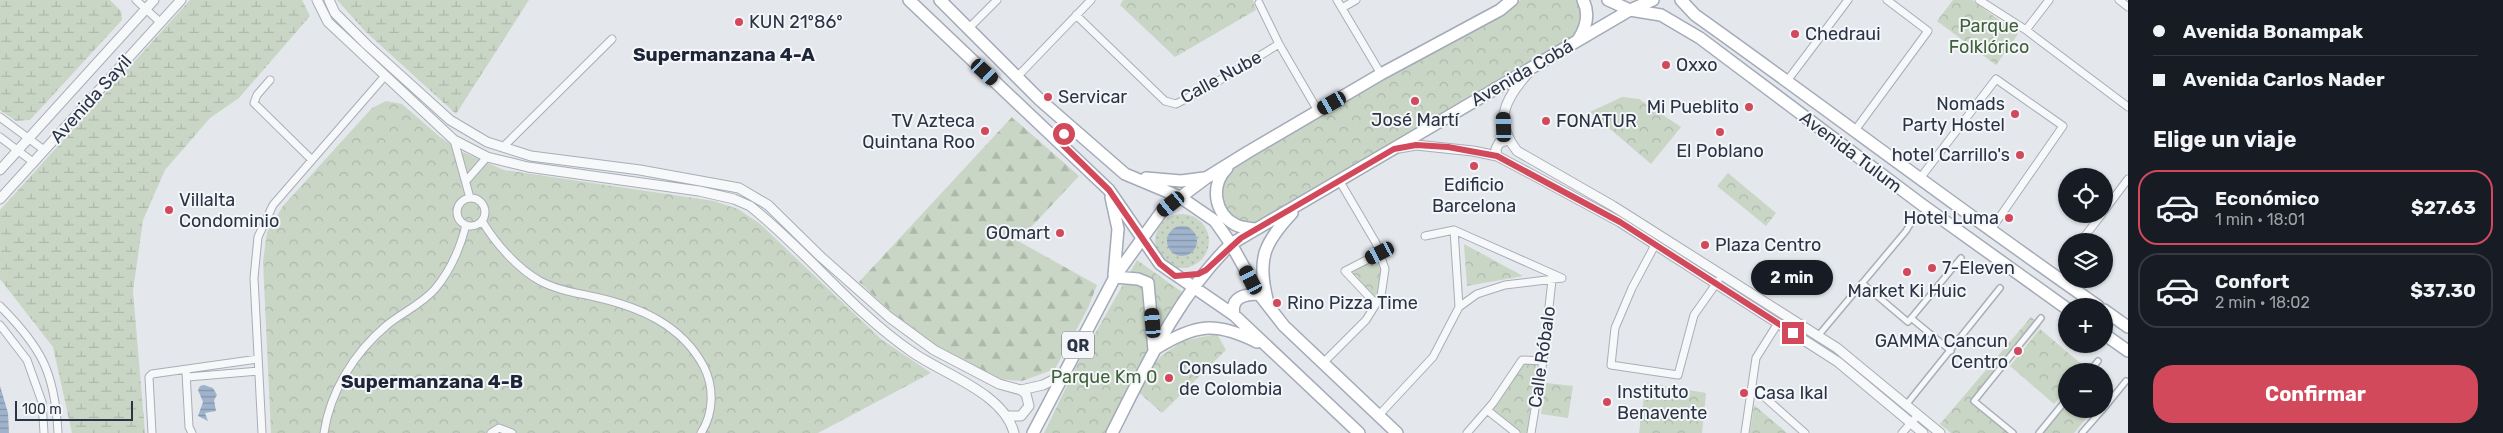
<!DOCTYPE html>
<html lang="es">
<meta charset="utf-8">
<style>
:root{--surface:#171b24;--page:#20242c;--text:#f1f3f6;--muted:#9ea1a6;--line:#363941;--accent:#d1495b}
body{margin:0;font-family:Rubik,sans-serif;background:var(--page);color:var(--text);height:100vh;display:flex;flex-direction:column;font-size:19px;white-space:nowrap}
*{box-sizing:border-box;margin:0}
p{font-size:16px;color:var(--muted)}
.icon{flex:none;width:28px;height:28px;fill:none;stroke:currentColor;stroke-width:2;stroke-linecap:round;stroke-linejoin:round}
.map{position:relative;flex:1;overflow:hidden}
.panel{display:flex;flex-direction:column;background:var(--surface);width:375px}
.panel>*{flex:none}
.banner{display:grid;align-content:center;height:110px;padding:0 25px;background:var(--surface)}
.buttons{position:absolute;left:2058px;top:168px;display:grid;gap:10px}
.buttons a{display:grid;place-items:center;width:55px;height:55px;border-radius:50%;background:var(--surface);box-shadow:0 1px 4px #0004;font-size:25px}
.scale{position:absolute;left:15px;bottom:12px;width:118px;box-sizing:border-box;padding-left:5px;border:2px solid #2b3445;border-top:0;font-size:14px;line-height:18px;white-space:nowrap;color:#2b3445;-webkit-text-stroke:4px #f4f6f9;paint-order:stroke}
.end{position:absolute;width:22px;height:22px;margin:-11px;border:6px solid #d1495b;background:#fff;box-shadow:0 0 0 2px #fff}
.from{border-radius:50%}
.bubble{position:absolute;height:35px;border-radius:18px;background:var(--surface);box-shadow:0 1px 4px #0004;font-size:16px;font-weight:700;line-height:35px;text-align:center}
.car{position:absolute;width:15px;height:30px;margin:-15px -8px;border-radius:6px;box-shadow:0 0 4px 1px #0007;background:linear-gradient(#222 24%,#8ab4d8 0 40%,#222 0 76%,#8ab4d8 0 86%,#222 0)}
.banner b{display:flex;align-items:center;gap:18px;height:48px;font-size:19px}
.banner b+b{border-top:1px solid var(--line)}
.banner i{width:12px;height:12px;background:var(--text)}
ul{padding:0;list-style:none}
li{display:flex;align-items:center;gap:15px;height:75px;margin:0 10px 8px;padding:0 15px;border:2px solid var(--line);border-radius:20px}
li div{flex:1}
li b{display:block;font-size:19px}
li em{font-style:normal;font-weight:700}
li.current{border-color:var(--accent)}
li>.icon{width:45px;height:45px;stroke-width:1.5}
h2{padding:0 25px;font-size:22px;line-height:60px}
.action{display:flex;gap:10px;margin-top:auto;padding:10px 25px}
.action a{flex:1;height:58px;border-radius:20px;background:var(--accent);color:#fff;font-size:20px;font-weight:700;line-height:58px;text-align:center}
main{display:flex;flex:1;min-height:0}
.map>svg:first-child{display:block}
</style>
<main>
<div class="map">
<svg width="2128" height="433" viewBox="0 0 2128 433">
<defs>
<pattern id="grass-dots" width="8" height="8" patternUnits="userSpaceOnUse" patternTransform="scale(1.25)"><rect width="8" height="8" fill="#c9d6c5"/><path d="M2 2h.1M6 6h.1" fill="none" stroke="#adb8ab" stroke-width="1.8" stroke-linecap="round"/></pattern>
<pattern id="forest-firs" width="22" height="20" patternUnits="userSpaceOnUse" patternTransform="scale(1.25)"><rect width="22" height="20" fill="#c9d6c5"/><path d="M5 1l3.5 6h-7zM16 11l3.5 6h-7z" fill="#adb8ab"/></pattern>
<pattern id="wetland-marsh" width="20" height="14" patternUnits="userSpaceOnUse" patternTransform="scale(1.25)"><rect width="20" height="14" fill="#c9d6c5"/><path d="M1 5h8M5 5V1M11 12h8M15 12V8" fill="none" stroke="#adb8ab"/></pattern>
<pattern id="park-crowns" width="20" height="18" patternUnits="userSpaceOnUse" patternTransform="scale(1.25)"><rect width="20" height="18" fill="#c9d6c5"/><path d="M2 6a3 3 0 1 1 6 0M12 15a3 3 0 1 1 6 0" fill="none" stroke="#adb8ab"/></pattern>
<pattern id="water-rules" width="6" height="5" patternUnits="userSpaceOnUse" patternTransform="scale(1.25)"><rect width="6" height="5" fill="#9fb4cc"/><path d="M0 2.5h6" fill="none" stroke="#8293a7"/></pattern>
</defs>
<rect width="100%" height="100%" fill="#e4e7ec"/>
<path fill="url(#grass-dots)" d="M1155 241a27 27 0 1 1 54 0a27 27 0 1 1-54 0Z"/>
<path fill="url(#forest-firs)" d="M1012,117L1079,176L1018,241L1097,285L1088,308L1055,369L1022,381L998,379L922,340L859,282Z"/>
<path fill="url(#wetland-marsh)" d="M0,0H110L121,11L122,20L30,120L16,121L0,110Z
M190,0H302L310,16L239,98L210,118L165,170L143,220L133,291L145,433H72L53,347L0,279V210Z
M337,0H529L456,114L365,31Z"/>
<path fill="url(#park-crowns)" d="M1123,0H1253L1256,10L1175,57L1120,5Z
M1521,0H1580L1584,15L1575,37L1256,223L1233,221L1221,209L1222,174Z
M1953,0H1972L2018,34L1996,65L1937,21Z
M1622,97L1639,99L1681,127L1651,164L1590,112Z
M386,101L402,104L440,137L460,151L504,170L714,201L738,209L759,223L881,339L931,373L818,433H271L263,262L267,232L283,206L372,108Z
M1728,173L1776,213L1766,226L1717,186Z
M1464,244L1523,276L1467,286Z
M1379,259C1385,272 1383,288 1376,301L1349,271Z
M1137,260L1182,292L1106,433H1044L1076,367Z
M2031,317L2041,326L1975,404L2008,433H1951L1940,424Z
M2040,329L2085,367L2082,371H2066V390L2054,404L2010,366Z
M1217,334L1226,350L1162,413L1135,389L1161,356L1183,341Z
M1522,363L1536,365L1527,433H1519L1491,410L1512,382Z
M1546,383L1573,386L1568,418L1541,414Z
M1646,383L1706,393L1702,433H1639Z
M1754,405L1787,433H1750Z
M2066,406V409H2094L2074,433H2043Z"/>
<path fill="url(#water-rules)" d="M1167 241a15 15 0 1 1 30 0a15 15 0 1 1-30 0Z
M204,385L213,388L217,395L214,400L216,411L205,413L208,421L198,416L203,402L198,390L200,386Z
M0,386L8,413L9,433H0Z"/>
<g fill="none" stroke-linecap="round" stroke-linejoin="round">
<g stroke="#a9aeb7" stroke-width="8">
<path id="pedestrian" d="M1862,283L1908,322L1961,258
M1911,318L1951,351
M1818,336L1906,231L1912,221
M2090,371L2098,361
M1906,405L2000,288
M2104,408L2126,381
M2013,433L1974,401L2041,318
M2039,433L2066,400
M2082,433L2103,409"/>
</g>
<g stroke="#a9aeb7" stroke-width="9">
<path id="minor" d="M136,0L161,23
M1337,0L1381,74
M1979,0L2026,30L2128,107
M2119,0L2128,7
M1259,3L1279,44L1318,111
M1342,8L1356,0
M1076,15L1165,101L1176,104L1207,88L1279,44
M968,29L997,0
M2026,30L2049,0
M1017,77L1091,0
M270,80L257,95L254,103L312,160
M1787,81L1848,0
M0,117L44,150
M1856,129L1928,31L1887,0
M0,137L33,162
M454,140L470,198
M503,147L612,39
M1921,177L1996,79L2063,126L1990,231
M466,181L487,157
M457 212a14 14 0 1 1 28 0a14 14 0 1 1-28 0Z
M2104,211L2128,179
M482,221C496,244 517,268 540,281C557,290 577,293 595,297C640,307 682,325 704,367C714,387 714,413 701,433
M1454,230L1459,307
M1425,236L1454,230L1562,278
M2081,241L2102,214
M1655,245L1632,288L1615,328L1611,365L1678,375L1694,315L1718,281
M2064,264L2066,261
M1376,304L1345,271L1380,253
M0,306C42,348 55,373 58,433
M0,325L27,360L42,402L44,433
M1322,364L1366,320L1381,296L1385,269L1376,243L1339,180
M186,372L189,427L192,433
M188,377L259,371
M1752,386L1805,433
M1487,410L1516,433
M1379,415L1433,357L1459,307L1477,294L1505,285L1562,278
M152,433L149,377L152,374L258,359
M262,433L254,278L258,237L273,205L384,77
M324,433C330,392 354,353 386,326C401,313 421,305 435,289C451,270 460,249 466,225
M491,433L499,428L512,433
M1467,433L1493,403L1522,360L1543,361
M1531,433L1543,361L1552,280
M1745,433L1756,358L1778,323
M1902,433L1918,415"/>
</g>
<g stroke="#a9aeb7" stroke-width="11">
<path id="tertiary" d="M317,0L328,22L454,140L487,157L528,167L699,191L734,199L750,206C807,251 852,311 912,352C943,374 1004,393 1014,433
M329,0L335,13L367,45L450,120L487,142L531,156L640,170L739,188L768,205L821,257L889,317L934,350L999,384L1021,390L1043,385L1063,375
M1529,72C1505,99 1493,120 1517,151L1613,206L1837,348L1940,433
M1399,148L1416,145L1473,151L1497,156L1531,174L1620,222L1838,362L1923,433
M1497,156L1496,149L1499,143L1508,140
M0,170L154,0
M0,199L181,0
M1009,416H1021L1029,406L1026,394L1021,390"/>
</g>
<g stroke="#a3abb8" stroke-width="14">
<path id="primary" d="M909,0L1109,190L1160,264L1234,315L1359,433
M940,0L1040,100L1125,174L1180,197L1215,221L1231,244L1259,294L1284,326L1397,433
M1608,0L1630,10L1661,15L1700,38L1921,204L2066,308
M1681,0L1695,15C1830,111 1962,212 2098,306
M1578,40C1586,28 1590,14 1583,0
M1227,168C1210,185 1214,214 1236,225C1242,228 1248,228 1255,229
M1146,178L1181,181L1204,178
M1111,197L1118,229L1114,275
M1115,277L1138,279L1148,283L1154,350
M1267,299C1257,259 1264,243 1292,213
M2104,310L2128,327
M1234,315C1230,297 1245,294 1259,294
M2104,334L2128,351
M1155,349C1195,324 1215,321 1257,342
M1033,433L1116,275L1162,211L1206,178L1248,152L1381,74L1500,10L1512,0
M1112,433C1146,366 1177,297 1231,244L1630,10L1653,0"/>
</g>
<use href="#pedestrian" stroke="#f7f8fa" stroke-width="5"/>
<use href="#minor" stroke="#f7f8fa" stroke-width="7"/>
<use href="#tertiary" stroke="#f7f8fa" stroke-width="9"/>
<use href="#primary" stroke="#fff" stroke-width="11"/>
</g>
<g fill="none" stroke-linecap="round" stroke-linejoin="round">
<path stroke="#d1495b" stroke-width="6" d="M1064,134L1062,144L1109,190L1160,264L1175,276L1198,274L1206,270L1241,238L1394,149L1416,145L1448,147L1497,156L1620,222L1793,333"/>
</g>
<g fill="#d1495b" stroke="#f4f6f9" stroke-width="2">
<circle cx="739" cy="22" r="5"/>
<circle cx="1795" cy="34" r="5"/>
<circle cx="1666" cy="65" r="5"/>
<circle cx="1048" cy="97" r="5"/>
<circle cx="1415" cy="101" r="5"/>
<circle cx="1749" cy="107" r="5"/>
<circle cx="2015" cy="114" r="5"/>
<circle cx="1546" cy="121" r="5"/>
<circle cx="985" cy="131" r="5"/>
<circle cx="1720" cy="132" r="5"/>
<circle cx="2020" cy="155" r="5"/>
<circle cx="1474" cy="166" r="5"/>
<circle cx="169" cy="210" r="5"/>
<circle cx="2009" cy="218" r="5"/>
<circle cx="1060" cy="233" r="5"/>
<circle cx="1705" cy="245" r="5"/>
<circle cx="1932" cy="268" r="5"/>
<circle cx="1907" cy="272" r="5"/>
<circle cx="1277" cy="303" r="5"/>
<circle cx="2018" cy="351" r="5"/>
<circle cx="1169" cy="378" r="5"/>
<circle cx="1744" cy="393" r="5"/>
<circle cx="1607" cy="402" r="5"/>
</g>
<g text-anchor="middle" stroke-width="4" stroke-linejoin="round" paint-order="stroke">
<rect fill="#f4f6f9" stroke="#676e7b" stroke-width="1" x="1062" y="331.5" width="32" height="27" rx="4"/>
<g font-size="16" font-weight="bold" fill="#2b3445">
<text x="1078" y="351">QR</text>
</g>
<g font-size="18" fill="#2b3445" stroke="#f4f6f9" text-anchor="start">
<text x="749" y="28">KUN 21º86º</text>
<text x="1805" y="40">Chedraui</text>
<text x="1676" y="71">Oxxo</text>
<text x="1058" y="103">Servicar</text>
<text x="2005" y="110" text-anchor="end">Nomads<tspan x="2005" dy="21">Party Hostel</tspan></text>
<text x="1739" y="113" text-anchor="end">Mi Pueblito</text>
<text x="1415" y="126" text-anchor="middle">José Martí</text>
<text x="975" y="127" text-anchor="end">TV Azteca<tspan x="975" dy="21">Quintana Roo</tspan></text>
<text x="1556" y="127">FONATUR</text>
<text x="1720" y="157" text-anchor="middle">El Poblano</text>
<text x="2010" y="161" text-anchor="end">hotel Carrillo's</text>
<text x="1474" y="191" text-anchor="middle">Edificio<tspan x="1474" dy="21">Barcelona</tspan></text>
<text x="179" y="206">Villalta<tspan x="179" dy="21">Condominio</tspan></text>
<text x="1999" y="224" text-anchor="end">Hotel Luma</text>
<text x="1050" y="239" text-anchor="end">GOmart</text>
<text x="1715" y="251">Plaza Centro</text>
<text x="1942" y="274">7-Eleven</text>
<text x="1907" y="297" text-anchor="middle">Market Ki Huic</text>
<text x="1287" y="309">Rino Pizza Time</text>
<text x="2008" y="347" text-anchor="end">GAMMA Cancun<tspan x="2008" dy="21">Centro</tspan></text>
<text x="1179" y="374">Consulado<tspan x="1179" dy="21">de Colombia</tspan></text>
<text x="1617" y="398">Instituto<tspan x="1617" dy="21">Benavente</tspan></text>
<text x="1754" y="399">Casa Ikal</text>
</g>
<g font-size="18" fill="#3f6138" stroke="#f4f6f9">
<text x="1989" y="32">Parque<tspan x="1989" dy="21">Folklórico</tspan></text>
<text x="1104" y="383">Parque Km 0</text>
</g>
<g font-size="18" fill="#2b3445" stroke="#f4f6f9">
<text transform="translate(1522 73) rotate(-30)" y="6">Avenida Cobá</text>
<text transform="translate(1221 77) rotate(-29)" y="6">Calle Nube</text>
<text transform="translate(91 99) rotate(-48)" y="6">Avenida Sayil</text>
<text transform="translate(1851 152) rotate(37)" y="6">Avenida Tulum</text>
<text transform="translate(1542 357) rotate(-82)" y="6">Calle Róbalo</text>
</g>
<g font-size="19" font-weight="bold" fill="#1d2536" stroke="#f4f6f9">
<text x="724" y="61">Supermanzana 4-A</text>
<text x="432" y="388">Supermanzana 4-B</text>
</g>
</g>
</svg>
<div class="buttons">
<a><svg class="icon" aria-label="locate" viewBox="0 0 24 24"><circle cx="12" cy="12" r="6"/><path d="M12 2v4M12 18v4M2 12h4M18 12h4"/></svg></a>
<a><svg class="icon" aria-label="layers" viewBox="0 0 24 24"><path d="M12 4l9 5-9 5-9-5zM3 14l9 5 9-5"/></svg></a>
<a>+</a>
<a>−</a>
</div>
<div class="scale">100 m</div>
<i class="end from" style="left:1064px;top:134px"></i>
<i class="end" style="left:1793px;top:333px"></i>
<div class="bubble" style="left:1751px;top:260px;width:82px">2 min</div>
<i class="car" style="left:985px;top:72px;rotate:133deg"></i>
<i class="car" style="left:1332px;top:103px;rotate:240deg"></i>
<i class="car" style="left:1504px;top:127px;rotate:358deg"></i>
<i class="car" style="left:1171px;top:204px;rotate:231deg"></i>
<i class="car" style="left:1380px;top:253px;rotate:243deg"></i>
<i class="car" style="left:1251px;top:280px;rotate:332deg"></i>
<i class="car" style="left:1153px;top:323px;rotate:355deg"></i>
</div>
<section class="panel">
<div class="banner">
<b><i class="from"></i>Avenida Bonampak</b>
<b><i></i>Avenida Carlos Nader</b>
</div>
<h2>Elige un viaje</h2>
<ul>
<li class="current"><svg class="icon" aria-label="car" viewBox="0 0 24 24"><path d="M5 17H2v-5l4-1 3-4h7l3 4 3 1v5h-3M9 17h6M6 11h13"/><circle cx="7" cy="17" r="2"/><circle cx="17" cy="17" r="2"/></svg><div><b>Económico</b><p>1 min · 18:01</p></div><em>$27.63</em></li>
<li><svg class="icon" aria-label="car" viewBox="0 0 24 24"><path d="M5 17H2v-5l4-1 3-4h7l3 4 3 1v5h-3M9 17h6M6 11h13"/><circle cx="7" cy="17" r="2"/><circle cx="17" cy="17" r="2"/></svg><div><b>Confort</b><p>2 min · 18:02</p></div><em>$37.30</em></li>
</ul>
<div class="action"><a>Confirmar</a></div>
</section>
</main>
